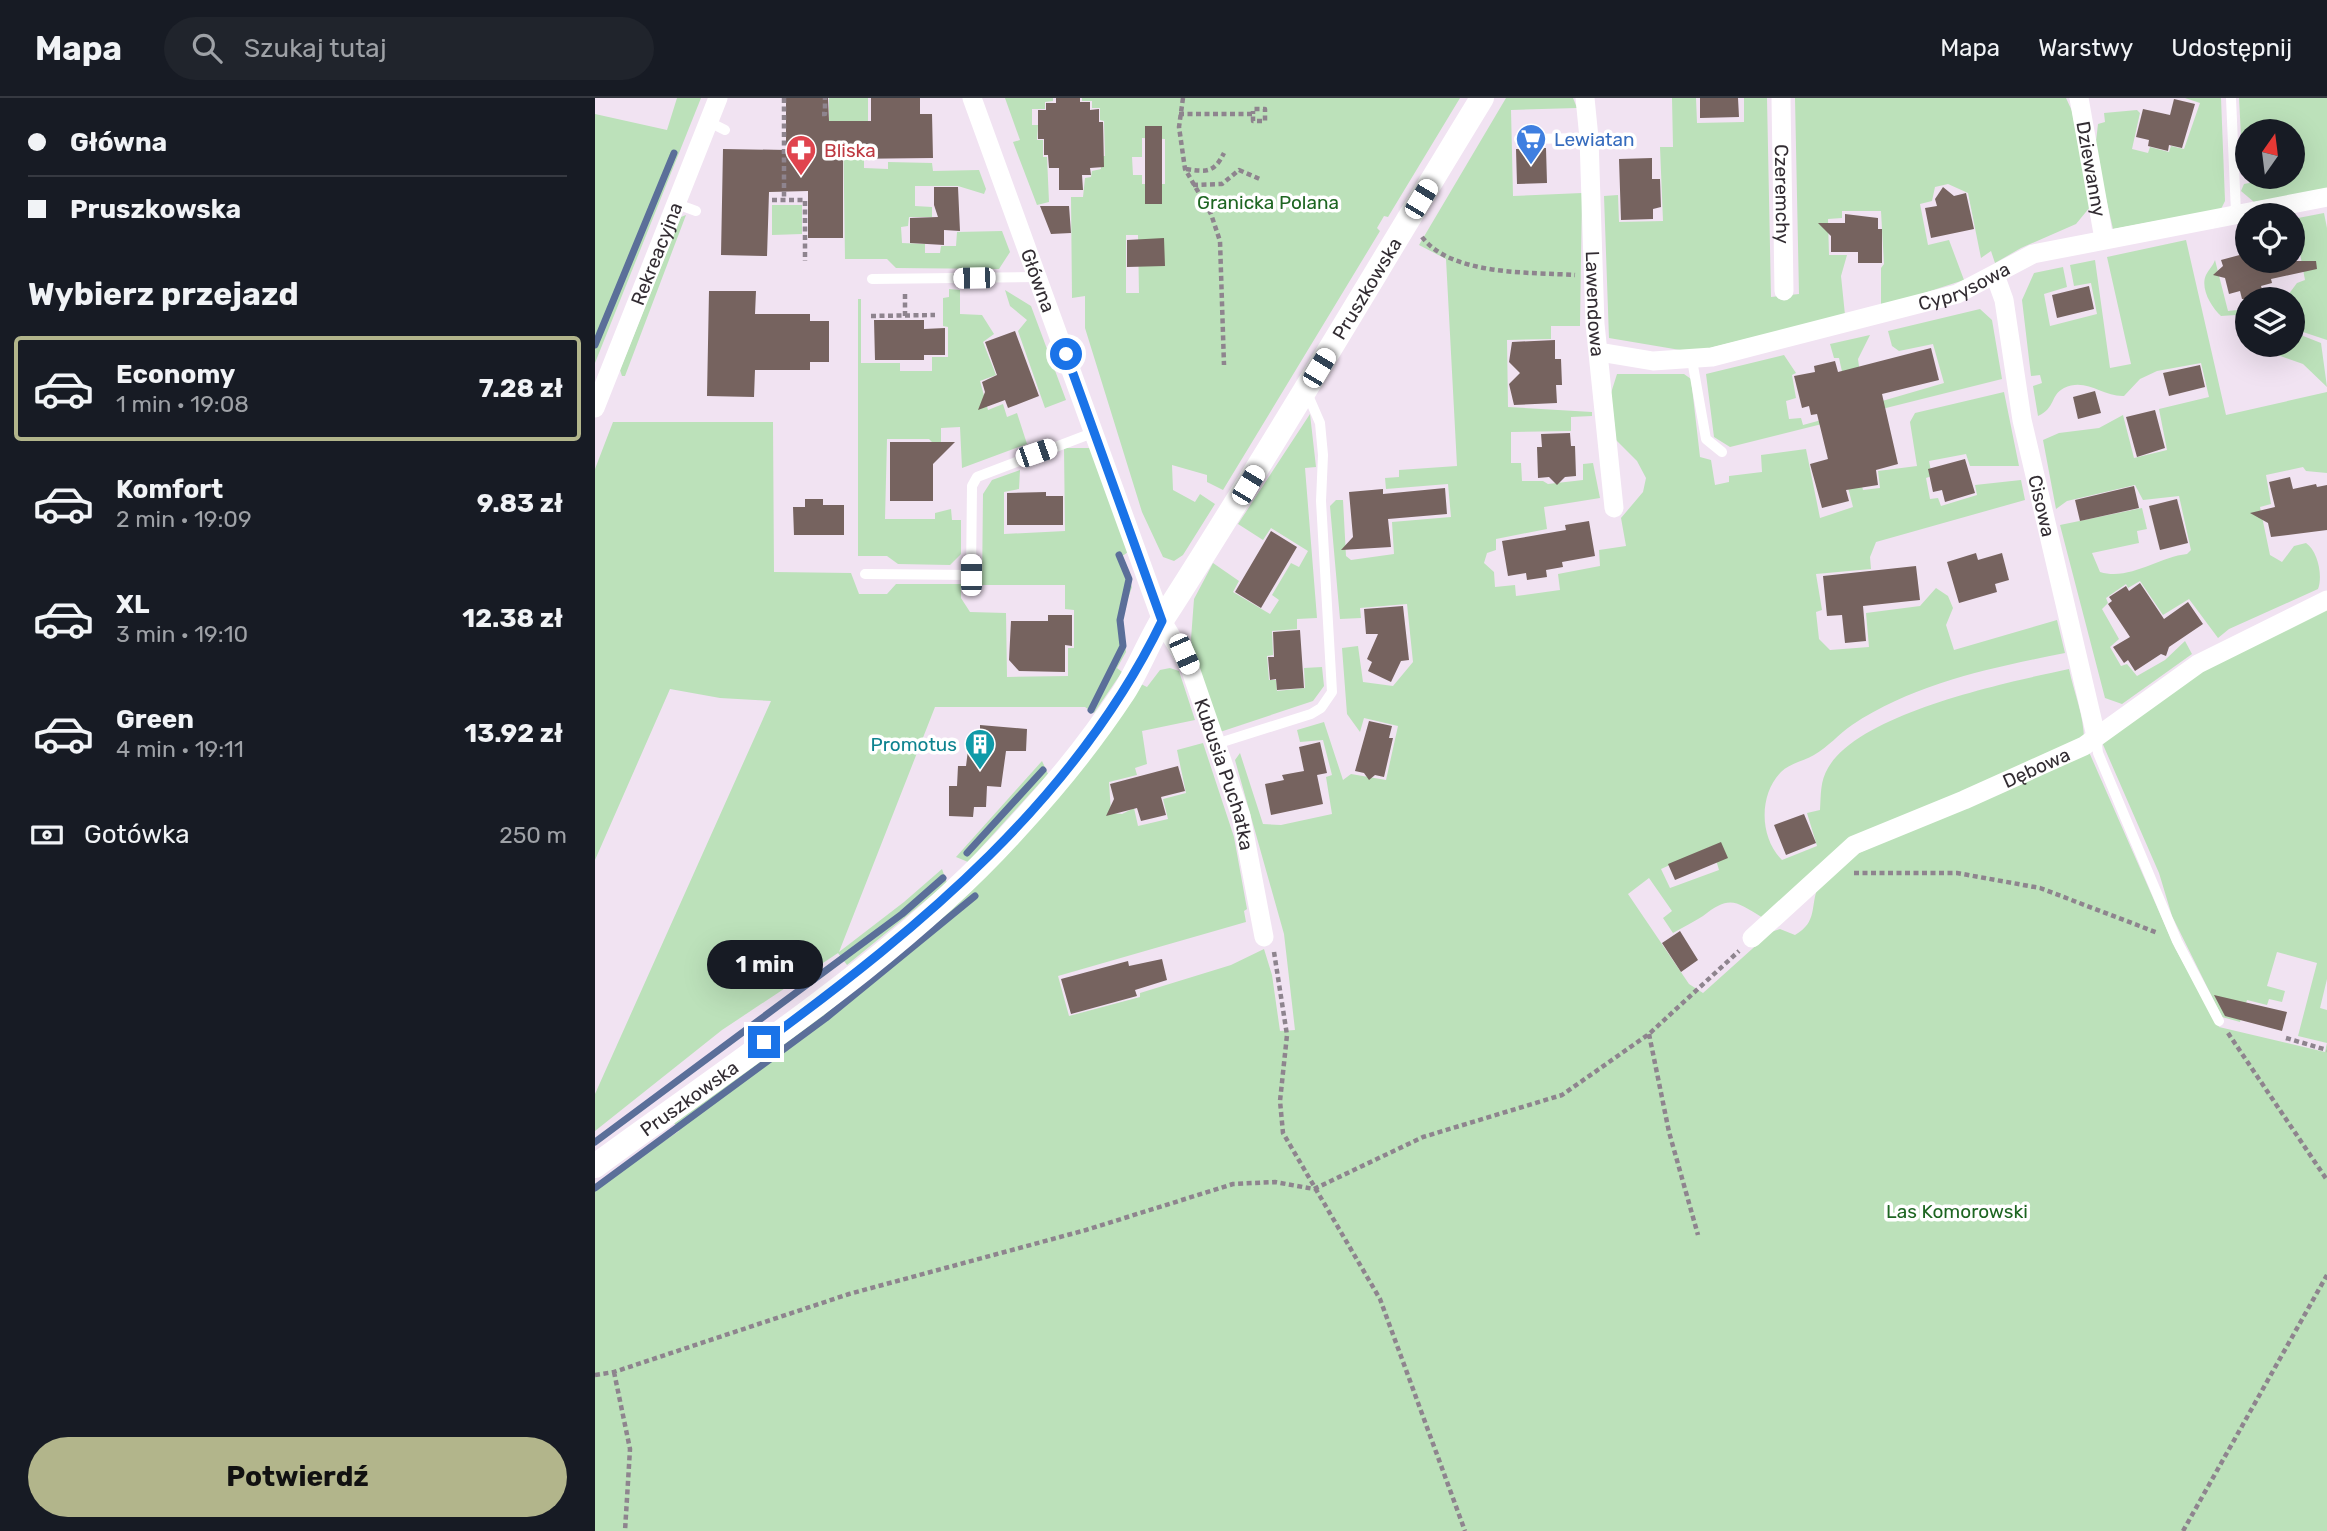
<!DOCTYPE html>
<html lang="pl">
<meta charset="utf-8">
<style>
:root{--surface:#171b24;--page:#20242c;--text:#f1f3f6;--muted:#9ea1a6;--line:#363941;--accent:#b2b58b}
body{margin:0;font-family:Rubik,sans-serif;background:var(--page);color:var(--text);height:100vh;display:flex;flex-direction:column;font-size:26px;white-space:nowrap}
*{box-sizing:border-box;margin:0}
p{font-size:23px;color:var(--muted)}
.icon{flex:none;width:38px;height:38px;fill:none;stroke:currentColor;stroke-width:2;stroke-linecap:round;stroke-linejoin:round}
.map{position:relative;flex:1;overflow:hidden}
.details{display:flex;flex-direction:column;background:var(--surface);width:595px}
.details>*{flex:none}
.top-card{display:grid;align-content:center;height:154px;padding:0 28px;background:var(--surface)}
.needle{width:46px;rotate:14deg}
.tools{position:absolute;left:1640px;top:21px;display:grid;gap:14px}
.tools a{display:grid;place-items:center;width:70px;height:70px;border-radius:50%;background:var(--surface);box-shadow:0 7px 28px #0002;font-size:35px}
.end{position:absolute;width:32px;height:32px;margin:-16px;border:9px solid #1a73e8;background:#fff;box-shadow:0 0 0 4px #fff}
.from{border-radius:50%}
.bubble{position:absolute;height:49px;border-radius:24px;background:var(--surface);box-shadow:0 7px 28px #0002;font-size:23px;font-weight:700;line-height:49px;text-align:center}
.car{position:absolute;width:21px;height:42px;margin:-21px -10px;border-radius:9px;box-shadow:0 0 5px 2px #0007;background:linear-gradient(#fff 24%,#345 0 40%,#fff 0 76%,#345 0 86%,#fff 0)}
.top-card b{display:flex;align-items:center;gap:24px;height:66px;font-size:26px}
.top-card b+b{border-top:2px solid var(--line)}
.top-card i{width:18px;height:18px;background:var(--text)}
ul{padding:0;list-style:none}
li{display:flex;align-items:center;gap:21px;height:105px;margin:0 14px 10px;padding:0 14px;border:4px solid transparent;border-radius:7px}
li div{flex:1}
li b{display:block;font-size:26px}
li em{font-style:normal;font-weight:700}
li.selected{border-color:var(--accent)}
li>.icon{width:63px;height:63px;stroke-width:1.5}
h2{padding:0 28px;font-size:32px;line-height:84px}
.pay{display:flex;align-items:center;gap:18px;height:77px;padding:0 28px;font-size:26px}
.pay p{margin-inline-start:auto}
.action{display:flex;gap:14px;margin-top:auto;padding:14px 28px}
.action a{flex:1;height:80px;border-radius:42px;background:var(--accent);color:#111;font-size:28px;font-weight:700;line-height:80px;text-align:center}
header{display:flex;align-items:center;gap:42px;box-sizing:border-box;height:98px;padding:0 35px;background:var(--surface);border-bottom:2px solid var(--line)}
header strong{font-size:33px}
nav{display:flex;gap:38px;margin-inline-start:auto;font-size:24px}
.search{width:490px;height:63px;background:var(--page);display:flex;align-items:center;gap:18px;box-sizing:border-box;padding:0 24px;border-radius:38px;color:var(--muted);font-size:26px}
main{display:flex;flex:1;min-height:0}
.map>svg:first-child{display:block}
</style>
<header>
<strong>Mapa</strong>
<div class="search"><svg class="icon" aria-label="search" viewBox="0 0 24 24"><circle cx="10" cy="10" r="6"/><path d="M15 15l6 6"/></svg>Szukaj tutaj</div>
<nav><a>Mapa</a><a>Warstwy</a><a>Udostępnij</a></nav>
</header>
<main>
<section class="details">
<div class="top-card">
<b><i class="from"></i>Główna</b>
<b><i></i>Pruszkowska</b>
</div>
<h2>Wybierz przejazd</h2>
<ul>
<li class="selected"><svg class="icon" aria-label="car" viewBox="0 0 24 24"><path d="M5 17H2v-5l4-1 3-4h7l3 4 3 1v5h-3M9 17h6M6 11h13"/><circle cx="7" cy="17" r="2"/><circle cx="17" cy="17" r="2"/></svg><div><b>Economy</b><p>1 min · 19:08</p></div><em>7.28 zł</em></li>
<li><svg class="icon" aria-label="car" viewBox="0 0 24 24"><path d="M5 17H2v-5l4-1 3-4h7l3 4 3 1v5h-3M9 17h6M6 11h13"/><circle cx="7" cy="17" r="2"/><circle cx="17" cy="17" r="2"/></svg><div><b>Komfort</b><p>2 min · 19:09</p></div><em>9.83 zł</em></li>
<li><svg class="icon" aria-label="car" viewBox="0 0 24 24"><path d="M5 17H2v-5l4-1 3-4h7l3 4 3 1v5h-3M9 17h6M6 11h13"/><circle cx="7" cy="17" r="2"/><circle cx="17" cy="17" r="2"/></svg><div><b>XL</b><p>3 min · 19:10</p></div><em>12.38 zł</em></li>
<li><svg class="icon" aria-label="car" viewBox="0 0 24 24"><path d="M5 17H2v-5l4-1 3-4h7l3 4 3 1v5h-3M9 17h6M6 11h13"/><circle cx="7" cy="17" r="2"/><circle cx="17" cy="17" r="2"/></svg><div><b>Green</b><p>4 min · 19:11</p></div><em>13.92 zł</em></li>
</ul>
<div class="pay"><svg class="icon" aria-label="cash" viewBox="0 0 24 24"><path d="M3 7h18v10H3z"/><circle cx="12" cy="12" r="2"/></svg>Gotówka<p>250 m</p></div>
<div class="action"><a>Potwierdź</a></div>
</section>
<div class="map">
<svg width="1732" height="1433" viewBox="0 0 1732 1433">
<rect width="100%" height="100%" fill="#f1e3f2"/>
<path fill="#bce1ba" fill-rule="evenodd" d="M82,0H106L0,265V16L72,32Z
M234,0H273V49L269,50V70L293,71V64L337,65L338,73L384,72L391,91L389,96L363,88H320V108L337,109V119H314L313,128L306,129L307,145L330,146V155H345L346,148H361L362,134L407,133L415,154L404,171L301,170L292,161H250L248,23H234Z
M410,0H458V3L450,4V11H437V27H443L442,42H448V59H452L454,104L442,107L418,44L425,42Z
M487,0H865L793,119L789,118L782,130L785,133L628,392L612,384V377L577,367L578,392L600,404L605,396L620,406L588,457L579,463L568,459L547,414L490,230V198L477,200L476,99H488L490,80L496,79L497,73L506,71V58H510L509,23L505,22V10H497V3H487ZM547,40L570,41V86H547V77H538L537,59H547ZM531,137H543L544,195H531Z
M911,0H978L982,10L916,12L918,98L987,95L985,228H956V241L912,242L913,309L997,314V318L976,319V333L916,334V365H926L927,383H948L953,386L988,382V366L998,365L1005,400L949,409L952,431L901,441V452L892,455L889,465L899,474L900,489L920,487L921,498L965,492L963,476L1005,468L1004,452L1031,448L1026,420L1048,394L1051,380L1042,363L1021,342L1016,295L1022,276H1089L1096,281L1105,359L1116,362L1120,387L1134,384V378L1167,374L1166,357L1211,351L1225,420L1258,409L1241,343L1259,358L1268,392L1285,390L1283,373L1322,368L1315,324L1320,315L1409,294L1424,368H1375L1371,356L1334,363L1337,378L1331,380L1335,401L1343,400L1346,408L1382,397L1380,387L1426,382L1430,402L1281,444L1275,459L1276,471L1221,476L1227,512L1221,514L1224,541L1235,552L1274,549L1271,515L1325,508L1341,490L1353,498L1358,510L1351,527L1359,552L1462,522L1470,555C1396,570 1321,585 1257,627C1244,636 1233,649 1219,657C1209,663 1195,665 1186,674C1163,698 1165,740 1187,762L1222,748L1212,715L1225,712C1226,697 1225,683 1233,670C1265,614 1414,584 1474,571C1479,595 1489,617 1489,642L1255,741L1168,820C1140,803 1135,797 1108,818C1099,824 1088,829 1078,835L1068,820L1077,813L1054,780L1033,796L1094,886L1108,895L1176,834L1185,831L1200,837C1223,824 1215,808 1223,789C1228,779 1243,769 1250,761L1494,654L1580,850L1624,929L1730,954L1732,945L1703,938L1722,865L1682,854L1672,888L1690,893L1687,904L1674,901L1672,907L1652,902L1645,924L1627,919L1577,818L1564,775L1506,642L1607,573L1732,508V881L1725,910L1732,912V1433H0V1090L84,1033L78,1023L274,878L546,586L552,589L565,572L575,570L584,573L600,622L547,633L552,666L540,670L542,677L514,684L516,715L527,716L539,710L543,728L573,721L568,701L591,695L582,652L608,645L639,739L652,811L649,813L651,824L463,878L474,918L545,899V895L636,867L669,851L677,877L685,933L700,932L689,836L640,662L645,655L668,726L686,727L737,716L731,679L737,677L728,642L705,644L702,632L729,624L748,682L756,676L791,682L803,628L769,620L765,634L752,616L747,550L763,548L768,584L798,588L818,564L812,506L765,510L766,520L745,521L735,408L741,402H748L751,458L756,462L799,456L797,424L856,419L853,386L791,391L790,380L804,379V372L862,368L851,161L824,147ZM1117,748L1124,772L1075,790L1066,771Z
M1077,0H1101L1102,25L1149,24V0H1172L1176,199L1204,196L1200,0H1471L1477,13L1495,109L1481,126L1426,150L1400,165L1396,153L1386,160L1373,95L1353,86L1340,89L1337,103L1325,106L1333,147L1354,142L1369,182L1286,209V170L1289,166L1286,113H1247V120L1233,121L1234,157H1252L1246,178L1250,217L1106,252L1091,253L1014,240L1009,98L1023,97L1024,124L1068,123L1065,49H1078Z
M1590,0H1626L1630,103L1626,111L1518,131L1500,52L1503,26L1510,24L1509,15L1542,12L1545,15L1537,51L1553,55L1555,49L1574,54L1576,48L1589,51L1605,5Z
M1644,0H1732V91L1659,104L1646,93L1649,86L1659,84L1658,79H1698V33H1652V76H1648Z
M177,107H207V136L177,137Z
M1729,115L1732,130V242L1699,231L1698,201H1690L1702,185L1710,182L1703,145L1698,146V121Z
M91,117L30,278H27L25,272L77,141L86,119Z
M1591,142L1631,317L1732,294V375L1711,373L1708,369L1671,377L1676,406L1665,409L1675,457L1687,464L1699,448L1711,445C1723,453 1728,478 1723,491L1634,531L1623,540L1594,501L1568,517L1545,483L1533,490L1531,486L1511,500L1513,505L1507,511L1524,541L1515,549L1526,568L1532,566L1542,578L1570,562L1590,543L1597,556L1527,606L1510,600L1465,427L1547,410L1552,431L1542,433L1544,445L1497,455L1505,474C1535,483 1563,459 1592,456L1596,452L1584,398L1548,402L1540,387L1472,403L1461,411L1448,342L1464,335L1504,330L1528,317L1539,360L1572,352L1564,311L1614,299L1606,265L1562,273L1545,281L1529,298C1508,299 1491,279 1469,290C1455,297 1461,310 1443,318L1438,288L1447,285L1445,277L1436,278L1427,202L1439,175L1468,169L1472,189L1449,196L1455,228L1502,216L1496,185L1479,188L1475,167L1500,162L1515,270L1536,266L1512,159Z
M1620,162L1633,213L1652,211V222L1641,217L1626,218C1616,209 1605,190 1611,177C1614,171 1618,168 1620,162Z
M354,191L365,192V216L387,217L399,236L388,244L401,277L385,283L393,312L408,306L412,319L422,315L432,346L367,370L365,329L346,330V353L334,341H292L290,421H340V415L356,411L357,422H366V456L355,467L303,466L292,458H263V201H266V265H305V273H337V259H353V229L348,228V200L354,199Z
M410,192L436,208L471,302L450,310L423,233L432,222L415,208Z
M1385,211L1397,222L1407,281L1135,349L1119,339L1111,276L1189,257L1201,275L1197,277L1201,300L1191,303L1194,321L1206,320L1208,327L1256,314L1244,260H1239L1235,246L1275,237L1263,261L1268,299L1277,306L1349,285L1338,246L1304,253L1297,248L1293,233Z
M1698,234L1726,245L1732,289L1708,266L1677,255L1671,247H1698Z
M715,316L721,369L710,370L722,520L702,521V531L677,533L678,557L672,558L674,582H681L682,593L710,590L709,570L727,569L729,588L718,603L625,634L598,555L596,541L599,501L618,465L644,483L638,494L675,516L684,502L677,497L696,465L704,469L713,453L676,430L668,442L643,426Z
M18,324H178L179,474L256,475L264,496H292L301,486H366V500L375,514L411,515L412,579L473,578V550H479V512L470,511V487H387L388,396L397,382L425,372L424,391L409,394V436L470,433L469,350H495L533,454L526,459L537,489L527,517L531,554L522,570L527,574L499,615L490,609H340L244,854L309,804L347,771L352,785L252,867L243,855L127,932L0,1033V996L176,603L125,600L75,591L0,762V371Z
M447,663L453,676L373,764L361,759Z"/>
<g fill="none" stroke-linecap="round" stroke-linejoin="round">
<path stroke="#5b6f99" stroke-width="7" d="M0,247L79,55
M496,612L528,548L525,522L534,481L524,457
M372,755L448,672
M0,1044L307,816L348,780
M0,1090L231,920L380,798"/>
</g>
<path fill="#76635f" d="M191,0H233L234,23H276V0H325V16H337L338,60L248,61V140H213V93L174,94L172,158L126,157L128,51L191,52Z
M461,0H485V4H495V12L504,11V24H508L509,69L495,70L496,77H487L488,92H464V70H454L453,57H449V41H443V12H451V5H461Z
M1105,0H1143L1144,19L1105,20Z
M1579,1L1600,6L1587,50L1574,47L1573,53L1553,48L1554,42L1541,39L1548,11L1575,17Z
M550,28H567V106H550Z
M951,50L952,85L922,86L921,51Z
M1057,60V81H1065L1066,109L1058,111V121L1026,122L1024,61Z
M339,89H363L365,133L349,132V147L315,145V120L343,119L339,107Z
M1348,89L1359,98L1371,95L1379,131L1336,140L1330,110L1342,108L1340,101Z
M445,108H474L476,135L456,136Z
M1250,116L1283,120V131H1287V165H1263V154H1236V138L1223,125H1250Z
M569,140L570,168L532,169V142Z
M1652,155V163H1721L1722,171L1676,181L1677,185L1666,188L1670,201H1647L1645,193L1634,196L1630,180L1618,177L1628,168L1626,162Z
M1494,188L1499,211L1462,220L1457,197Z
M114,193H161L160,216H215V223H234V264H215V272H160L159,299L112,298Z
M279,222H329V231L350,230V257H329V262H280Z
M420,233L444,298L413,310L410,302L383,312L390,294L387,284L402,277L390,244Z
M960,242V261H966L967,287H961L962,305L919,307L914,286L925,275L914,264L917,244Z
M1336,250L1344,282L1287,296L1303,366L1281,372L1283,387L1251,392L1254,403L1227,410L1215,366L1233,361L1222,316L1216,317L1214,308L1207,310L1199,278L1220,274L1219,268L1240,263L1243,274Z
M1605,267L1610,289L1574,298L1568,275Z
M1500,293L1506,315L1483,321L1478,299Z
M1560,312L1570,350L1542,359L1531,319Z
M975,335L976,348H980L981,378L970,379L962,387L954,379L943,380L942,349H947L946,336Z
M295,344H360L338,366V403H295Z
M1370,361L1380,395L1350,404L1347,392L1338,394L1333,371Z
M1695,379L1698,391L1721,386L1722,389L1732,387V432L1676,439L1673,425L1655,415L1680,409L1674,384Z
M1539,388L1544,410L1485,423L1480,402Z
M850,390L852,416L793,421L796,449L746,452L758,439L754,394L788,391V396Z
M451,394V398H468V427H412V395Z
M210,401H228V407H249V437H199L198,409H210Z
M1582,401L1593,445L1565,452L1554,408Z
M994,423L1000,458L967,464L968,469L951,472L952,479L932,482L931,475L913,478L907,443L971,432L970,427Z
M676,433L702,449L666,510L640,494Z
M1381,455L1383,462L1407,455L1414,482L1400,486L1402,494L1364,505L1352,464Z
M1321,468L1325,502L1268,508L1271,543L1250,545L1247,517L1232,518L1228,478Z
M1545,485L1569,521L1593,504L1608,526L1574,549L1571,558L1566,556L1540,573L1533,562L1529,565L1518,549L1535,539L1513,506L1517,503L1514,499L1531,488L1534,493Z
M808,508L814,562L806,563L796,584L773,573L777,564L772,561L783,536H771L769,511Z
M453,517H477V548L470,547V574L424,573L414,562L416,523H453Z
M705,532L709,590L682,592L681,581L675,582L673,559H679L678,534Z
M774,623L797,628L794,640H798L789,679L780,677L774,682L769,675L760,673Z
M385,627L432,631L431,653H411L406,689L392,688L391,709H379L378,719L354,718V688H362L363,668H371L375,636H385Z
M725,644L732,675L722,677L728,706L676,717L670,686L689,682L687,677L709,673L704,649Z
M583,668L590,693L566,699L571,717L546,723L542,710L511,718L519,701L515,686Z
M1209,716L1221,745L1191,757L1179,727Z
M1126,744L1133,760L1080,782L1073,766Z
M1085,833L1103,862L1086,874L1067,845Z
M567,861L572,882L540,892L542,898L476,916L466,881L533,863L534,868Z
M1619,897L1692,914L1687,933L1630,918Z"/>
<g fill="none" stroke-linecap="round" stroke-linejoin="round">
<path stroke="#8e848e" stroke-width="4.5" stroke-dasharray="5 3.5" stroke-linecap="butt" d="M189,0V102
M588,0L584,29L590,71L616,116L625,143L629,267
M227,16H230V0
M584,16H658V23H670V11H658V16
M591,71C612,74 619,75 629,55
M598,87L627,86L644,72L667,82
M177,102H210V163
M827,139C857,178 935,174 980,177
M276,218L340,217
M310,218V194
M1259,775H1362L1445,790L1563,835
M679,854L692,937L685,1003L688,1035L785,1201L870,1433
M1633,935L1732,1082
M1054,936L1074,1034L1103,1137
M1691,940L1732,952
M19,1274L35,1351L30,1433
M0,1277L19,1274L254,1196L491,1132L638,1086L680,1084L719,1091L828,1039L967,997L1054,936L1144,853
M1588,1433L1732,1177"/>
<path stroke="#fff" stroke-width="10" d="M1636,0L1641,115
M114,24L130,32
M924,41L994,40
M82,106L101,113
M277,181L443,179
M1097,262L1111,341L1127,354
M270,476L376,477L377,388L382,379L500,334
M1501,638L1503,655L1582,843L1624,923
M621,646L716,616L726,610L737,594L726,403L728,357L725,325L712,295"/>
<g stroke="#fff" stroke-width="19">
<path id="s1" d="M377,0L567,523L595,570L646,718L669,839"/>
<path id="s2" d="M990,0L994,40L1000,226L1019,410"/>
<path id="s3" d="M1186,0L1189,193"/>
<path id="s4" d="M1484,0L1509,141"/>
<path id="s5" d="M1400,177L1409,202L1427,322L1501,638"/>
<path id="s6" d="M1004,254L1058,263L1117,259L1362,196L1438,156L1732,99"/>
<path id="s7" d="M0,310L123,0"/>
<path id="s8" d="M1157,840L1259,747L1369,702L1489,648L1603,566L1732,502"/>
</g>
<path stroke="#fff" stroke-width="24" id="s9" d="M0,1068C141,964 308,858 424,727C462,686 498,641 529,594C544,570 554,543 569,519C679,348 781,173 887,0"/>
</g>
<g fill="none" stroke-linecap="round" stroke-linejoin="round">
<path stroke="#1a73e8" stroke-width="9" d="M169,944C326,829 481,701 567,523L471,256"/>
</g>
<defs>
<g id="supermarket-pin" transform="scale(1.575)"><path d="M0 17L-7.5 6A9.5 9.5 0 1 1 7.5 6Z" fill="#3f7fe0" stroke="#fff"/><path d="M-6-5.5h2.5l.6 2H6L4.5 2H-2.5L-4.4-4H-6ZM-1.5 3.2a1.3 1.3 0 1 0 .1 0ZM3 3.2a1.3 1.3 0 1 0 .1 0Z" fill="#fff"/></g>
<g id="pharmacy-pin" transform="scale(1.575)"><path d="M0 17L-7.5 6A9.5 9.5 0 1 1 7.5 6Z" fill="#e0444e" stroke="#fff"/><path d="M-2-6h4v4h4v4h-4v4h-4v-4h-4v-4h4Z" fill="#fff"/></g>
<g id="building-pin" transform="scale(1.575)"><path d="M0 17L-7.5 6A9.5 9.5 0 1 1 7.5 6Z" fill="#0f9aa8" stroke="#fff"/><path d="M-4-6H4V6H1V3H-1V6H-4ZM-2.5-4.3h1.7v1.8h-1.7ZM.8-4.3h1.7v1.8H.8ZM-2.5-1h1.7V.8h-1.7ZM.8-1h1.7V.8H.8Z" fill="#fff"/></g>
</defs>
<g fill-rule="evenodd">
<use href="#supermarket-pin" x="936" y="41"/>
<use href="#pharmacy-pin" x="206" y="52"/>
<use href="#building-pin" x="385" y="646"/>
</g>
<g text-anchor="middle" stroke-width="7" stroke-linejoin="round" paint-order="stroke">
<g font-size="19" fill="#366cbe" stroke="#fff" text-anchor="start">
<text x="959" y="48">Lewiatan</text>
</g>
<g font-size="19" fill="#be3a42" stroke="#fff" text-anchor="start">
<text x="229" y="59">Bliska</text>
</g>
<g font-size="19" fill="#322c32" stroke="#fff">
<text dy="7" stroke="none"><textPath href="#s4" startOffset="72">Dziewanny</textPath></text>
<text dy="7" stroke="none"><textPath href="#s3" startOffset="96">Czeremchy</textPath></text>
<text dy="7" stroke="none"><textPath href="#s7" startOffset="166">Rekreacyjna</textPath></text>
<text dy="7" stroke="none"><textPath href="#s1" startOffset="194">Główna</textPath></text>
<text dy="7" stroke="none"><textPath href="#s6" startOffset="376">Cyprysowa</textPath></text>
<text dy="7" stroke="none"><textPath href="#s9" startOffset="1186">Pruszkowska</textPath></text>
<text dy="7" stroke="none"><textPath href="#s2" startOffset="206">Lawendowa</textPath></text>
<text dy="7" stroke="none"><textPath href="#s5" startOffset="236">Cisowa</textPath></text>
<text dy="7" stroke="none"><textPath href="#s8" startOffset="336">Dębowa</textPath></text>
<text dy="7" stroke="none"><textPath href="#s1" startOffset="723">Kubusia Puchatka</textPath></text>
<text dy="7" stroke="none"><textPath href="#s9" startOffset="116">Pruszkowska</textPath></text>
</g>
<g font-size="19" fill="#1e6622" stroke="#fff">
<text x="673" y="111">Granicka Polana</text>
<text x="1362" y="1120">Las Komorowski</text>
</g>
<g font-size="19" fill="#0d838f" stroke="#fff" text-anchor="end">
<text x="362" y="653">Promotus</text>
</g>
</g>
</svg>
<div class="tools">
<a><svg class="needle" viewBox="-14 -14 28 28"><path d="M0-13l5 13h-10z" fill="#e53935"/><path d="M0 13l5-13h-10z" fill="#9ea1a6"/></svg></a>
<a><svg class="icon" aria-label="locate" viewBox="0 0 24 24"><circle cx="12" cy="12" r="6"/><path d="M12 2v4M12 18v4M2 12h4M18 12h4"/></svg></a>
<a><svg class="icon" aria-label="layers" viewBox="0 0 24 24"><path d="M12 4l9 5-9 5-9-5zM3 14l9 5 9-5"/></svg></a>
</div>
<i class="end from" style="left:471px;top:256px"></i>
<i class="end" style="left:169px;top:944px"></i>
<div class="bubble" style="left:112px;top:842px;width:116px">1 min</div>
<i class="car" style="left:826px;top:101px;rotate:31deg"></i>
<i class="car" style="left:379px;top:180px;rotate:269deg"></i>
<i class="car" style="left:724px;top:270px;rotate:31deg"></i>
<i class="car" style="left:441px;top:355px;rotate:71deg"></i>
<i class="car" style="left:653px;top:387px;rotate:31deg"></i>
<i class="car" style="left:376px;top:477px;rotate:0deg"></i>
<i class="car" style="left:589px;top:556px;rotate:156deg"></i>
</div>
</main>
